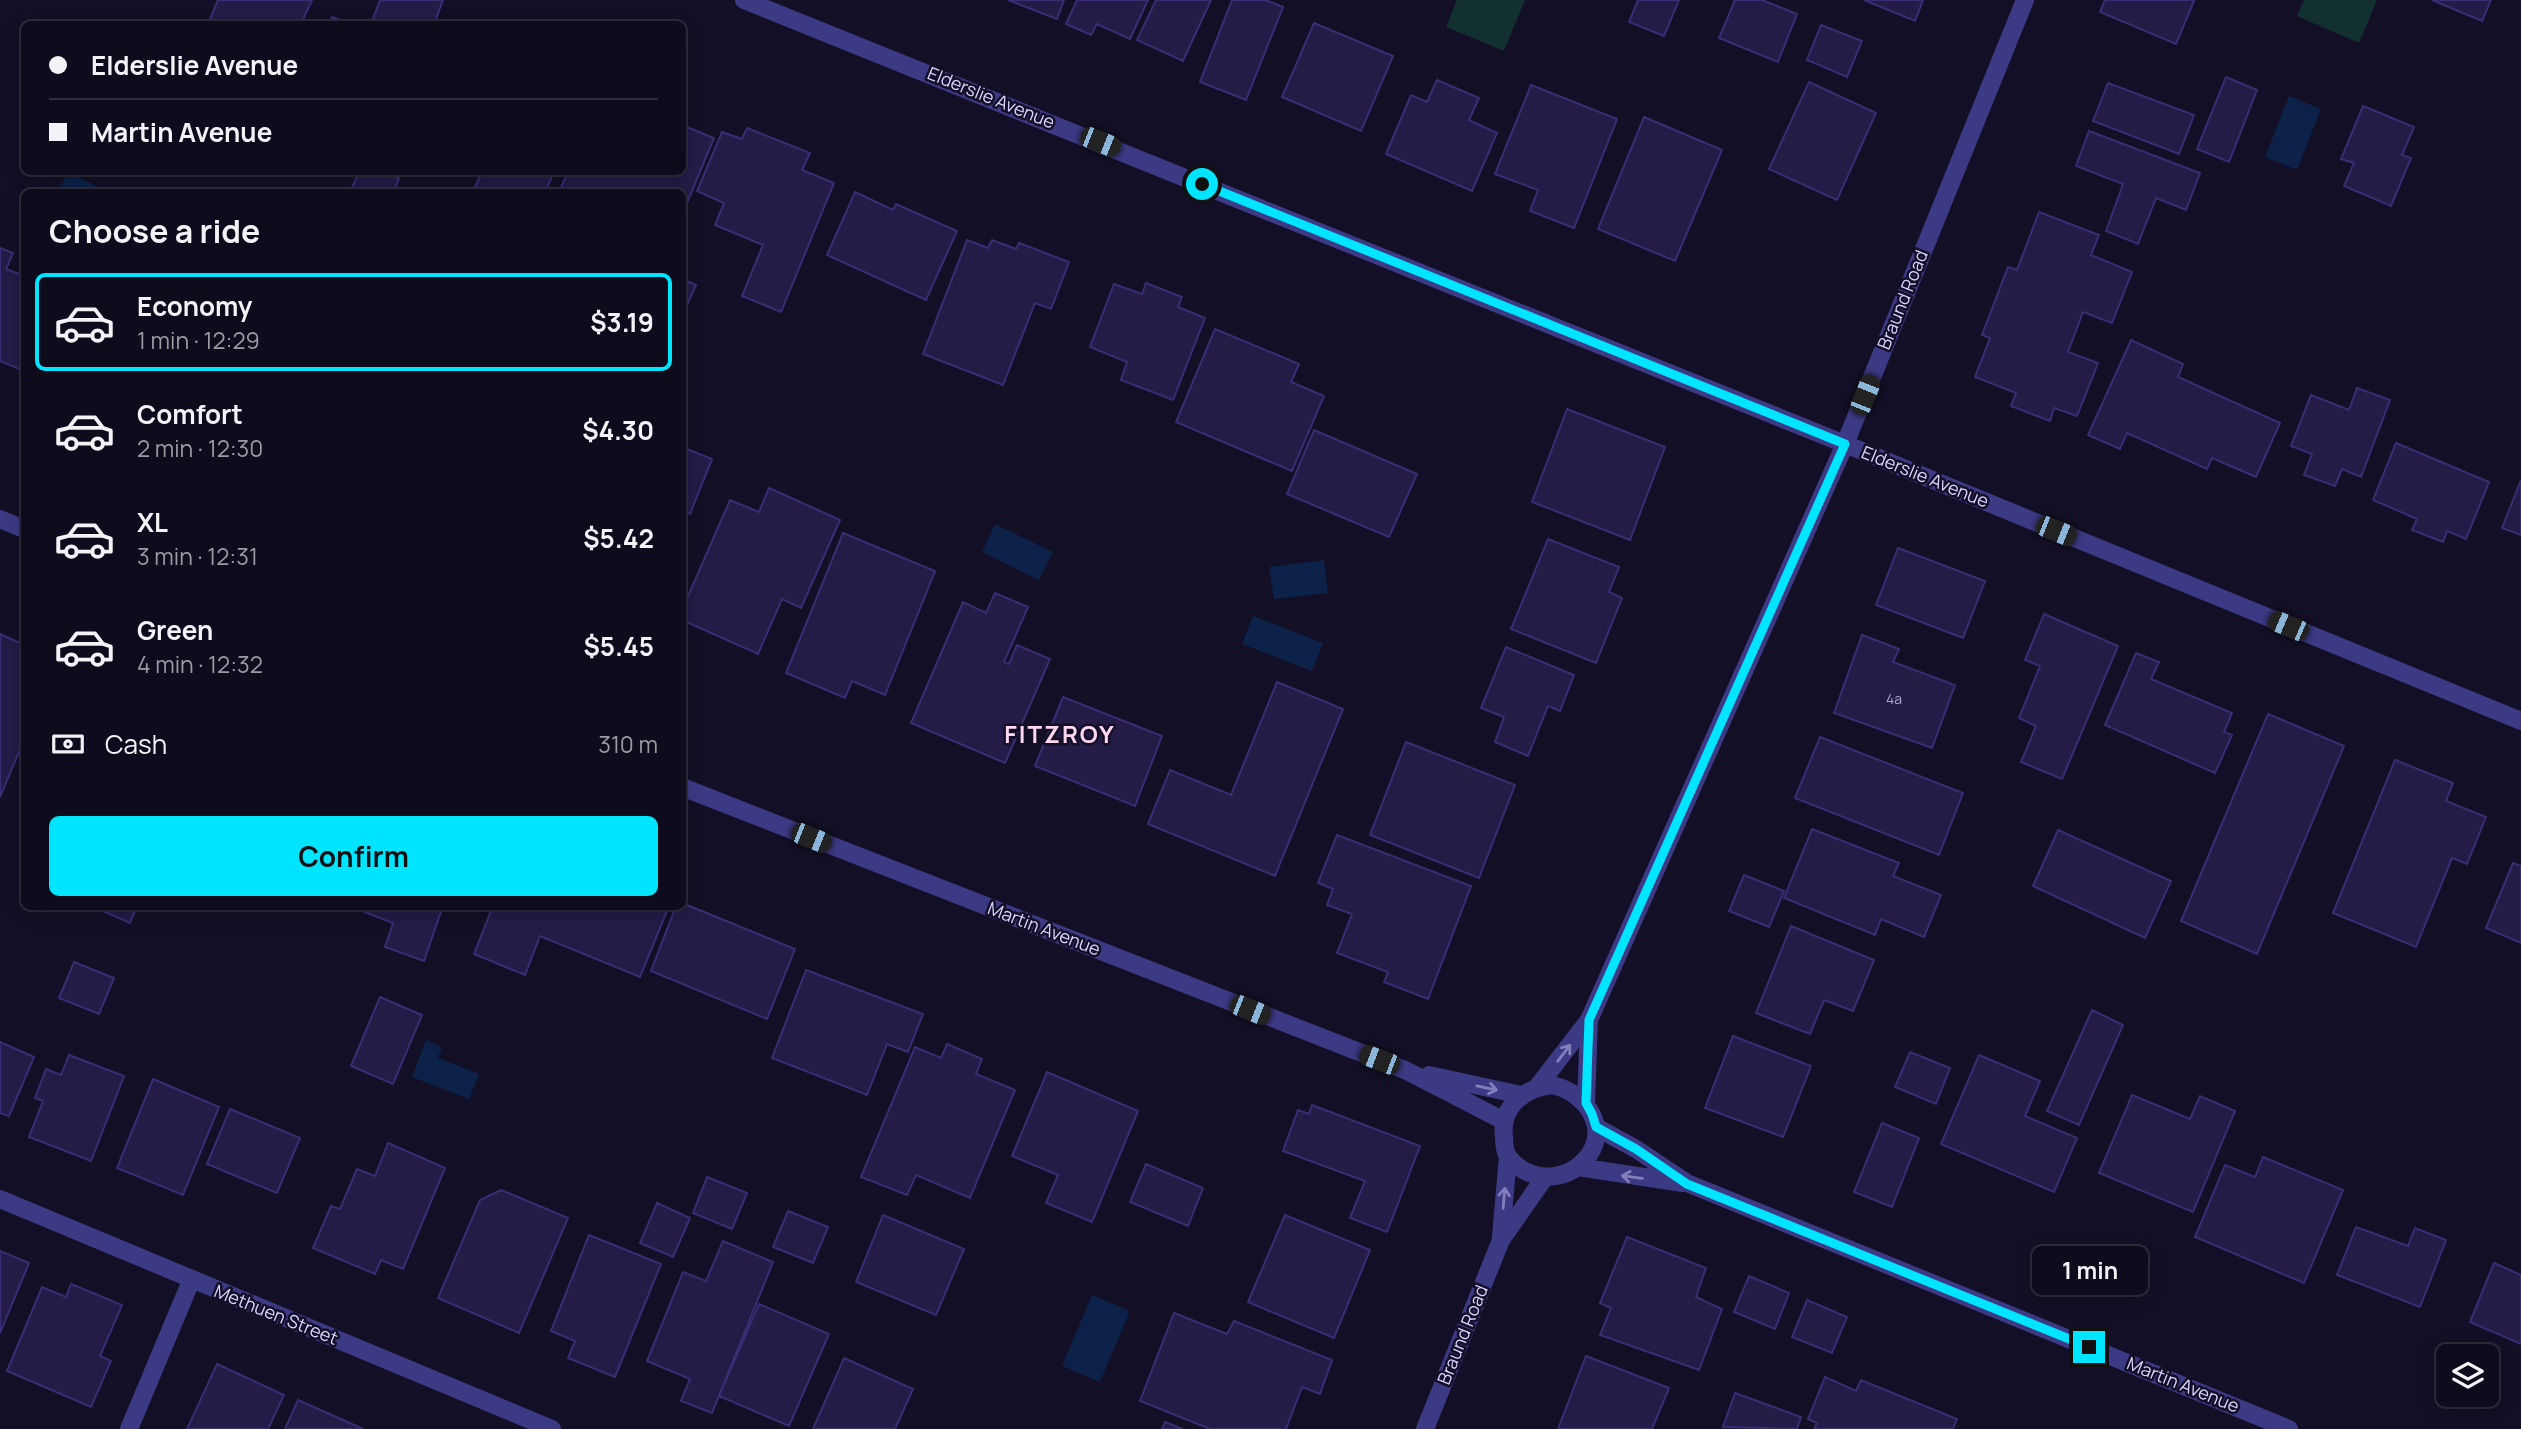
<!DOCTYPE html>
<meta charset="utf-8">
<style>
:root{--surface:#0e0b1c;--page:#171425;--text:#f1f3f6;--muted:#9b9ba3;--line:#2e2b3b;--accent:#00e5ff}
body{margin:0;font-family:Manrope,sans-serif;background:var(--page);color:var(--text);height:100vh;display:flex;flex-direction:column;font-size:26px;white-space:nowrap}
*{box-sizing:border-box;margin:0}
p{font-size:23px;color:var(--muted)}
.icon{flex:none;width:38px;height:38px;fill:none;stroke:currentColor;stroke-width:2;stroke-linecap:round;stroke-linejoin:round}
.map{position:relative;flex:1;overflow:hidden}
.side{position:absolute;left:21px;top:189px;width:665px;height:721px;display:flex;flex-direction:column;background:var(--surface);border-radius:10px;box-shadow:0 4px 18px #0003,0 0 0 2px var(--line)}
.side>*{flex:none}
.guide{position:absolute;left:21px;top:21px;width:665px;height:154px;border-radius:10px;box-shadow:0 4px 18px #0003,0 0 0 2px var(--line);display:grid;align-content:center;height:154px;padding:0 28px;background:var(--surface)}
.controls{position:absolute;left:2436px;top:1344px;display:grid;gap:14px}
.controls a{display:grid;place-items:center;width:63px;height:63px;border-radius:10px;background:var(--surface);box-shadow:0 4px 18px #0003,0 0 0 2px var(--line);font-size:35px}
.end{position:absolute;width:32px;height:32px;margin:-16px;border:9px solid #00e5ff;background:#111;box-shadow:0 0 0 4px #111}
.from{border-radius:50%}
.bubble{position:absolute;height:49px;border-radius:10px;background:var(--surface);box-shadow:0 4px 18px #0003,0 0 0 2px var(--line);font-size:23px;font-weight:700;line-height:49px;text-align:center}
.car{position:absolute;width:21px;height:42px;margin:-21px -10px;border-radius:9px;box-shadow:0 0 5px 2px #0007;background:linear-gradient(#222 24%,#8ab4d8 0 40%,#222 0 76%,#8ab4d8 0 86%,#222 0)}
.guide b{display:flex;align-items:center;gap:24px;height:66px;font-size:26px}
.guide b+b{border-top:2px solid var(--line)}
.guide i{width:18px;height:18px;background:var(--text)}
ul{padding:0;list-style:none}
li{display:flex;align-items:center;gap:21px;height:98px;margin:0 14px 10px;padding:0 14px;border:4px solid transparent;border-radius:10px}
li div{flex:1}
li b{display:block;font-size:26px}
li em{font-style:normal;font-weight:700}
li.on{border-color:var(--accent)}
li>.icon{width:63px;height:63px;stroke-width:1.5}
h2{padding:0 28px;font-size:32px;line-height:84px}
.pay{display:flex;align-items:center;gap:18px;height:77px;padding:0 28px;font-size:26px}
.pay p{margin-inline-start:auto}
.primary-button{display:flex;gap:14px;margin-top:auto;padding:14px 28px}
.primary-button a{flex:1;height:80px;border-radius:10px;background:var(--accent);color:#111;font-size:28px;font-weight:700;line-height:80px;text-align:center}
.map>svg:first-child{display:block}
</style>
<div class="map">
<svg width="2521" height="1429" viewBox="0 0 2521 1429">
<rect width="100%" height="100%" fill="#130f26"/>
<path fill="#12302f" d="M1457,0H1525L1504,51L1446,27Z
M2304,0H2377L2359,43L2297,16Z"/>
<path fill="#0c2248" d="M2289,96L2321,109L2297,170L2265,157Z
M68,172L102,189L100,192H58Z
M995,524L1053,552L1039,580L982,552Z
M1324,560L1328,593L1274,599L1269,567Z
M1253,616L1323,643L1312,671L1242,644Z
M426,1040L442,1047L438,1058L479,1074L469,1099L412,1077Z
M1092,1295L1130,1311L1100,1382L1062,1366Z"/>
<path fill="#241b47" stroke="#3b2d73" stroke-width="2" d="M218,0H312L301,24H223L210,19Z
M380,0H443L434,24H371Z
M1008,0H1064L1057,19Z
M1077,0H1148L1130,39L1097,24L1091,35L1066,24Z
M1156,0H1211L1183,61L1137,40Z
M1232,0H1265L1283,7L1246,100L1200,82Z
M1638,0H1679L1664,36L1629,22Z
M1735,0H1762L1797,14L1778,62L1719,38Z
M1864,0H1923L1915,21Z
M2105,0H2192L2194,1L2176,44L2100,12Z
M2432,0H2491L2482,21Z
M332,17L351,24H329Z
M1314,23L1393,56L1361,131L1282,97Z
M1821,25L1862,41L1847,77L1807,60Z
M2226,77L2257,90L2229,162L2197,149Z
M1437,80L1479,98L1469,120L1497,133L1472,191L1386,154L1411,95L1427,102Z
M1809,82L1876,113L1837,200L1769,169Z
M2108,83L2194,115L2179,154L2093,121Z
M1531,85L1617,119L1574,228L1530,211L1538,190L1495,174Z
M2363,106L2414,127L2402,155L2411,158L2391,206L2344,186L2354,163L2341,159Z
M1644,117L1722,150L1675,261L1598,229Z
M682,125L714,138L682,215V192H559L568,172H682Z
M747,128L810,153L802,170L834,183L781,312L742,296L763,245L715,225L724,203L697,191L722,132L742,139Z
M2089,131L2200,173L2186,210L2156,198L2138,244L2106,231L2123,184L2076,166Z
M359,172H382L399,178L394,192H350Z
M482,172H554L545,192H476L473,191Z
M855,192L893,210L896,204L957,231L926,300L827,255Z
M2039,212L2099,235L2091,255L2132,272L2112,323L2083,312L2068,352L2098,363L2077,416L2054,408L2050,421L2011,406L2016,393L1975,377L1990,338L1982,335L2008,267L2017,270Z
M967,240L988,248L992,240L1016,249L1019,243L1069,262L1051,309L1035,303L1003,385L923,354Z
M0,248L13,253L6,269L24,276V371L0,361Z
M682,279L696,285L682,316Z
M1146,283L1182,297L1178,307L1205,318L1173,400L1121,380L1127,362L1090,347L1114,284L1142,294Z
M1215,329L1299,364L1291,382L1324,396L1292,471L1176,422Z
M2131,340L2183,364L2178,377L2280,423L2256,477L2212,458L2207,469L2127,433L2120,449L2088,435Z
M2357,388L2390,400L2361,477L2342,469L2335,486L2304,475L2312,454L2291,446L2311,395L2349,410Z
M1567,409L1665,447L1630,540L1532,502Z
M1314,430L1417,474L1389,537L1287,494Z
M2396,443L2489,482L2466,539L2447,531L2443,542L2412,530L2417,519L2373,500Z
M682,447L712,459L690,514L682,511Z
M2521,480V535L2502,528Z
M769,488L840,520L801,608L782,599L758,654L682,620V610L730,500L759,512Z
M843,533L935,571L885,695L852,681L845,698L786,673Z
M1548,539L1619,567L1609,592L1622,598L1596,663L1511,629Z
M1898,548L1985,581L1963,638L1876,605Z
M995,593L1028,607L1004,662L1009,664L1017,645L1050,659L1005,763L911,723L963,602L986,613Z
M2044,614L2118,646L2062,779L2021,762L2036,726L2019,718L2040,666L2025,660Z
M0,634L24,645V740L0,797Z
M1862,635L1899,649L1893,662L1955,685L1932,748L1834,713Z
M1506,647L1574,675L1560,711L1548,706L1528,756L1495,742L1504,717L1481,708Z
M2136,653L2159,662L2151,679L2232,713L2224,732L2232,735L2215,773L2105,725Z
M1277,682L1343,709L1275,876L1148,824L1170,770L1231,795Z
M1063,697L1162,736L1135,806L1035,766Z
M2268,714L2344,746L2257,954L2181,921Z
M1820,737L1963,793L1939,855L1795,798Z
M1406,742L1515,785L1479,878L1370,835Z
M2395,760L2453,783L2446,801L2486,817L2467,864L2452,858L2416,947L2333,913Z
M1812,829L1899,863L1893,876L1941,895L1924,937L1881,919L1875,935L1784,898Z
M2058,830L2171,881L2145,938L2033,886Z
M1337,835L1471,886L1428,999L1384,982L1388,972L1337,953L1352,914L1327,905L1333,889L1318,883Z
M2513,863L2521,866V943L2486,928Z
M1744,875L1784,891L1769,927L1729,911Z
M682,903L795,949L767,1019L651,971L676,906H682Z
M99,906H137L130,923L98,909Z
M349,906H443L424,961L385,947L393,923Z
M493,906H669L640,977L540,936L525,975L474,954Z
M1791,926L1874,960L1853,1011L1824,1000L1810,1034L1756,1013Z
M74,962L114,978L99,1014L59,998Z
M806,970L923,1014L908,1052L887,1044L867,1095L772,1058Z
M380,997L422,1015L393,1084L351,1066Z
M2092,1010L2123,1025L2079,1125L2047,1111Z
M1733,1036L1811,1066L1783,1137L1705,1108Z
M0,1042L34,1057L9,1116L0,1113Z
M947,1044L982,1059L976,1074L1015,1090L970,1198L916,1175L907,1195L861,1177L915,1047L941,1058Z
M1910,1052L1950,1068L1936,1104L1895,1087Z
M69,1055L124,1076L91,1161L29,1137L43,1101L35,1098L46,1069L61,1075Z
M1979,1055L2040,1081L2025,1116L2077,1138L2054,1192L1941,1144Z
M1047,1072L1138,1111L1092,1222L1046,1203L1058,1175L1012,1156Z
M153,1079L219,1107L183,1195L117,1168Z
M2132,1095L2190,1119L2200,1096L2235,1111L2193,1212L2099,1173Z
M1312,1105L1420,1146L1387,1232L1350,1218L1365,1181L1283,1151L1298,1110L1309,1114Z
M230,1109L300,1138L277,1193L207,1164Z
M1882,1123L1919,1138L1892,1207L1854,1192Z
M388,1143L445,1168L403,1269L381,1260L375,1274L313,1248L331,1206L340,1209L357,1169L375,1176Z
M2263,1157L2343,1190L2304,1283L2195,1237L2225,1165L2255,1177Z
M1146,1164L1203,1188L1188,1226L1130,1202Z
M707,1177L747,1193L732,1229L693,1213Z
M501,1190L568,1218L519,1333L438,1298L480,1200Z
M657,1203L690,1218L673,1257L640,1243Z
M788,1211L828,1227L813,1263L773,1247Z
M883,1215L964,1249L936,1315L856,1282Z
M1285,1215L1370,1250L1334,1338L1248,1302Z
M2356,1227L2408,1246L2415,1228L2446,1240L2420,1307L2337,1275Z
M589,1235L661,1264L615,1377L568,1358L575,1341L551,1331Z
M1627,1237L1706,1268L1696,1297L1722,1309L1699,1370L1600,1335L1611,1308L1600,1303Z
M723,1241L773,1262L712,1413L681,1401L690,1379L647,1361L683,1272L706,1281Z
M0,1251L29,1263L0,1333Z
M2494,1263L2521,1275V1344L2470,1322Z
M1749,1276L1789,1293L1775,1329L1734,1312Z
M71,1284L122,1305L100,1356L111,1361L91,1407L7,1371L42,1287L66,1297Z
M1807,1300L1847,1317L1832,1353L1792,1337Z
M759,1304L829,1334L789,1426L719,1396Z
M1174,1313L1227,1334L1234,1321L1332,1360L1320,1394L1302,1387L1286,1429H1210L1140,1401Z
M1586,1356L1669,1388L1652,1429H1558Z
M844,1358L913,1389L895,1429H813Z
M217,1364L284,1395L268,1429H187Z
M1825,1377L1856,1391L1861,1380L1957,1419L1953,1429H1814L1817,1423L1808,1419Z
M1735,1393L1801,1417L1797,1429L1723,1427Z
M298,1400L363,1429H285Z
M1165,1422L1183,1429H1162Z"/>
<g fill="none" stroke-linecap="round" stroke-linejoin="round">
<path stroke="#3d3a85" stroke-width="18" d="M744,0L1845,444L2521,721
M0,519L24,529
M682,787L1405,1070L1504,1121
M1429,1075L1521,1095
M1552,1085C1586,1092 1613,1130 1584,1161C1564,1182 1529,1182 1509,1158C1505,1153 1504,1144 1504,1137C1500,1107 1524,1088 1552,1085Z
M1538,1086L1589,1020L1845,444L2025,0
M1586,1103L1589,1020
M1596,1127L1636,1149L1687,1183L2289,1429
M1578,1167L1683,1183
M0,1199L552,1429
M1501,1237L1508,1156
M129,1429L191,1281
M1425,1429L1501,1240L1545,1177"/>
</g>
<defs><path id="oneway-shaft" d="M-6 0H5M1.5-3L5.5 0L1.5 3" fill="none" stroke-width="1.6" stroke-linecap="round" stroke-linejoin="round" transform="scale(1.75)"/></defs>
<g stroke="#837fbc">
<use href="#oneway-shaft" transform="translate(1564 1053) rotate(-53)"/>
<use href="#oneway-shaft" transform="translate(1487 1088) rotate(12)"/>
<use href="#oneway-shaft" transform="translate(1632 1177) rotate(-172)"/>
<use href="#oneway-shaft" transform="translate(1504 1198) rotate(-85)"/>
</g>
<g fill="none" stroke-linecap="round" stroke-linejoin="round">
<path stroke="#00e5ff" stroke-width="9" d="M1202,184L1845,444L1589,1020L1586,1103L1592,1114L1596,1127L1636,1149L1687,1184L2089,1347"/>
</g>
<g text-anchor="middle" stroke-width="5" stroke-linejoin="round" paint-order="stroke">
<g font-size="14" fill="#aca6d1">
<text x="1894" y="704">4a</text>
</g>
<g font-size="18" fill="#d9d4ff" stroke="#130f26">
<text transform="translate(991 98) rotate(22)" y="6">Elderslie Avenue</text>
<text transform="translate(1903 300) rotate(-68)" y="6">Braund Road</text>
<text transform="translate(1925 477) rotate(22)" y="6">Elderslie Avenue</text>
<text transform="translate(1044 929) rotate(21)" y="6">Martin Avenue</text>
<text transform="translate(276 1315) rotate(22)" y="6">Methuen Street</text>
<text transform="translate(1463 1335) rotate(-68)" y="6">Braund Road</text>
<text transform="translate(2183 1385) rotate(22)" y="6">Martin Avenue</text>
</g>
<g font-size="24" font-weight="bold" letter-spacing="2" fill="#ffd6f0" stroke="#130f26">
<text x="1060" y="743">FITZROY</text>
</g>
</g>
</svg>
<div class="controls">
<a><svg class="icon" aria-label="layers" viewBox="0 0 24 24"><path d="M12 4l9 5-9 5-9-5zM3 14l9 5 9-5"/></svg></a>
</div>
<i class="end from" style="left:1202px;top:184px"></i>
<i class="end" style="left:2089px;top:1347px"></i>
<div class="bubble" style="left:2032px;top:1246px;width:116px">1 min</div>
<i class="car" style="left:1100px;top:142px;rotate:112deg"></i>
<i class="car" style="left:1865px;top:395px;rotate:22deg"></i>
<i class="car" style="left:2056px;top:531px;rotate:112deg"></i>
<i class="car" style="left:2288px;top:626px;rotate:293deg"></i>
<i class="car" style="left:811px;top:838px;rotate:112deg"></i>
<i class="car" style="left:1250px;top:1010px;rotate:112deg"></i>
<i class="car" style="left:1379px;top:1060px;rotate:291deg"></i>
<div class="guide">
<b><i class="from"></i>Elderslie Avenue</b>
<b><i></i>Martin Avenue</b>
</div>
<section class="side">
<h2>Choose a ride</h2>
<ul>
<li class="on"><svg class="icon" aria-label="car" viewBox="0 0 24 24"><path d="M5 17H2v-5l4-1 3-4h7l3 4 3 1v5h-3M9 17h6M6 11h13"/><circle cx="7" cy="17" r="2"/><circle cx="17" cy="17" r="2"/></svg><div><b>Economy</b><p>1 min · 12:29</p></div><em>$3.19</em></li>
<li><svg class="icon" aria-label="car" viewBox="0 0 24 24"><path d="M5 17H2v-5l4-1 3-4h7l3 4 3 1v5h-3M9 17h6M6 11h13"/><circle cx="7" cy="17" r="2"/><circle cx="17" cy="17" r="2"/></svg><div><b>Comfort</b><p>2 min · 12:30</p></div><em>$4.30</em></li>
<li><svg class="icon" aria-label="car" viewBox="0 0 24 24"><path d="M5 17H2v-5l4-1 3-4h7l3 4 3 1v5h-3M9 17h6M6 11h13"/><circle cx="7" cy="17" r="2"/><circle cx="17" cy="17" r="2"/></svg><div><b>XL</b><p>3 min · 12:31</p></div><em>$5.42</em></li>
<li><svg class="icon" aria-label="car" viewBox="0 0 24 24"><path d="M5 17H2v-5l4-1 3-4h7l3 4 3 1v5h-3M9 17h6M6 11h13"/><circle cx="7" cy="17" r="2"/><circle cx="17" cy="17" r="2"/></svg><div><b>Green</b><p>4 min · 12:32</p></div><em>$5.45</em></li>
</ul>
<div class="pay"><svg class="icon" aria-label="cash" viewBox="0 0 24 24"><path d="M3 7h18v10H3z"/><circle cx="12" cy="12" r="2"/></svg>Cash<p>310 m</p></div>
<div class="primary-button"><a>Confirm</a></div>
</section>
</div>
